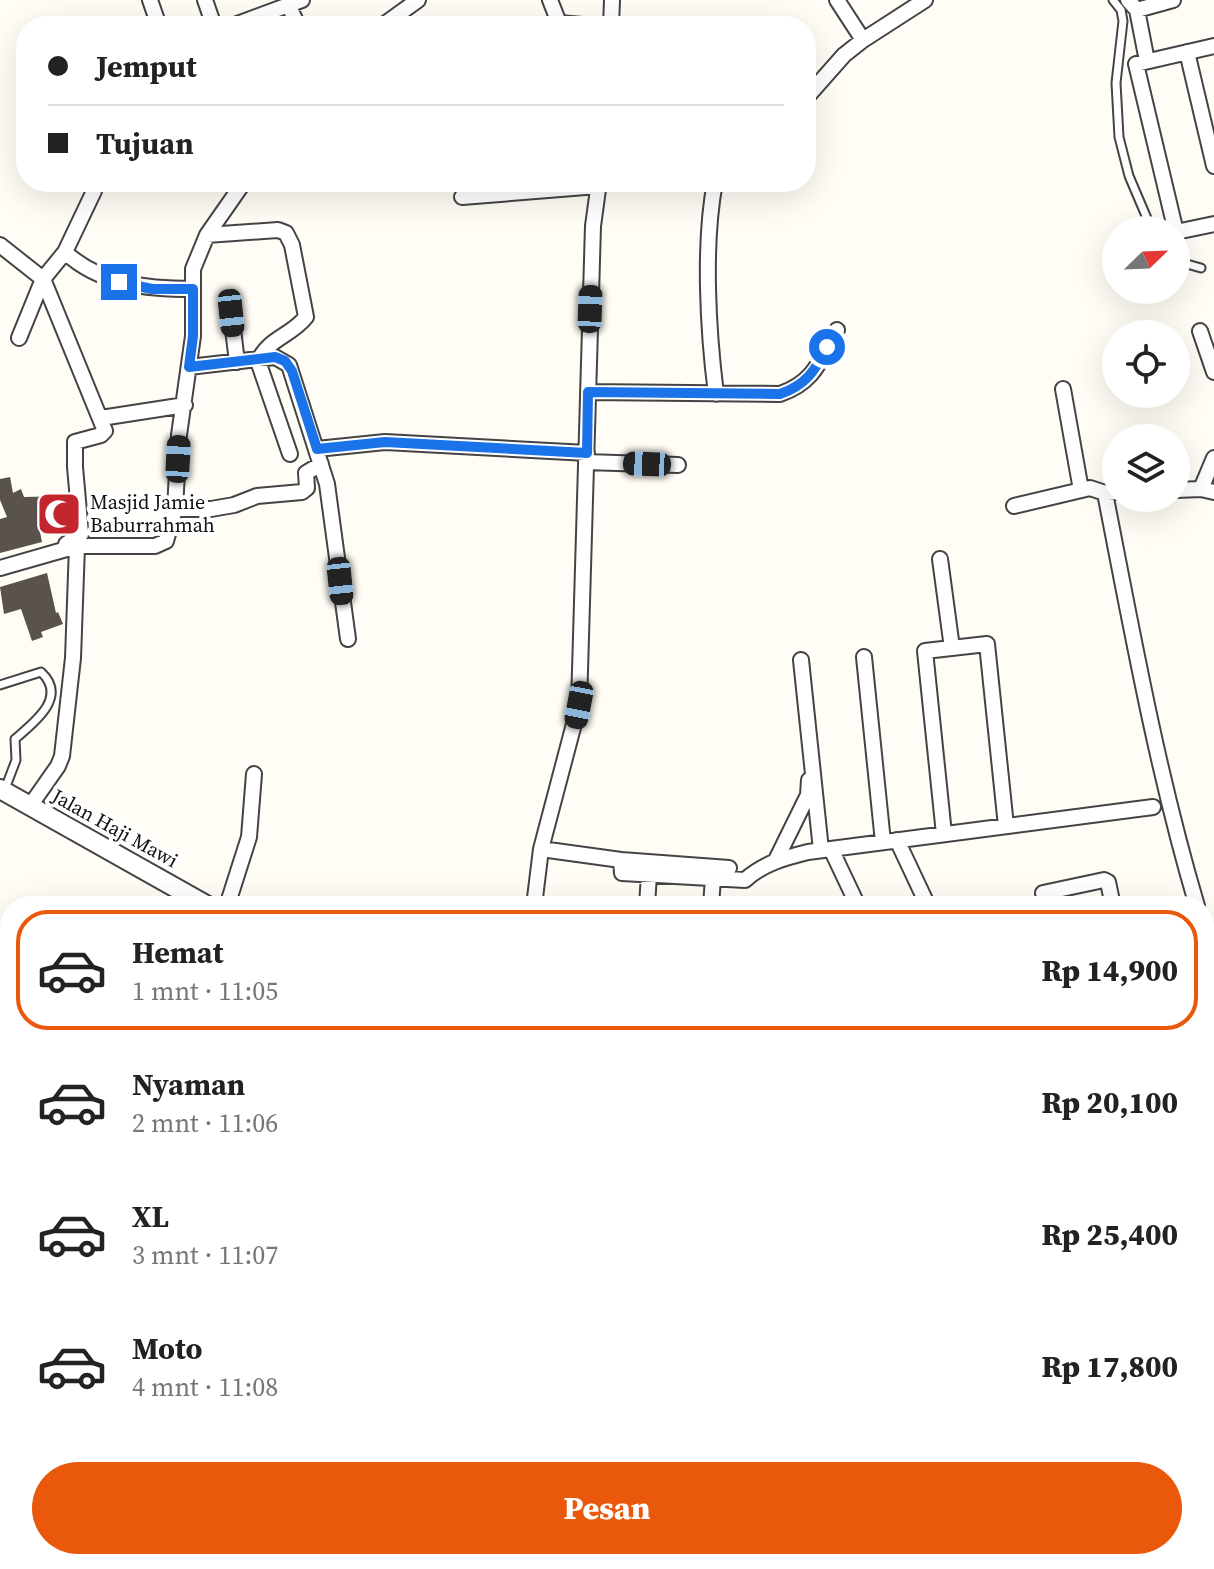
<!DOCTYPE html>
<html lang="id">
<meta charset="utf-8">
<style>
:root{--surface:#fff;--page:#f6f6f6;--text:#222;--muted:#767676;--line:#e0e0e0;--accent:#ea580c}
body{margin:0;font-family:"Source Serif 4",serif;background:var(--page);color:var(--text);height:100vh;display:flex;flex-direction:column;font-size:30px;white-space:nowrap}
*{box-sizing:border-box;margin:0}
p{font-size:26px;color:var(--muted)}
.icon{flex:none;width:44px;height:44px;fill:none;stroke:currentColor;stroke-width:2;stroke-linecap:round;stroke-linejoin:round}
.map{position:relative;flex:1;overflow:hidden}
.side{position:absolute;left:0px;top:896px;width:1214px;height:674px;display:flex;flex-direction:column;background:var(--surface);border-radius:32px 32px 0 0;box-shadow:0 8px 32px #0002}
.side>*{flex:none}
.guide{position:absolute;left:16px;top:16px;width:800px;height:176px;border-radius:32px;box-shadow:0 8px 32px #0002;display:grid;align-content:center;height:176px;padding:0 32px;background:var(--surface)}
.needle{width:52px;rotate:67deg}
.fabs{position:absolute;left:1102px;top:216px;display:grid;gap:16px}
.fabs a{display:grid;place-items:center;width:88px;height:88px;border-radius:50%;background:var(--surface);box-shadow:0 8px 32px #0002;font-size:40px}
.end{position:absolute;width:36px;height:36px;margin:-18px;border:10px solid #1a73e8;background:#fff;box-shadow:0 0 0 4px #fff}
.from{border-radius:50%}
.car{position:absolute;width:24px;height:48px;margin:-24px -12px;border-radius:10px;box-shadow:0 0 6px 2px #0007;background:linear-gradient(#222 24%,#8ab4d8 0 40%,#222 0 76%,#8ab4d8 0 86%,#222 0)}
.guide b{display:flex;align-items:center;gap:28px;height:76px;font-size:30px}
.guide b+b{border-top:2px solid var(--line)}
.guide i{width:20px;height:20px;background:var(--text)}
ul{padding:14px 0 0;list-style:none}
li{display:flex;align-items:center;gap:24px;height:120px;margin:0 16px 12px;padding:0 16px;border:4px solid transparent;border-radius:32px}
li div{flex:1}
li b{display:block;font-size:30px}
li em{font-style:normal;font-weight:800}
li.on{border-color:var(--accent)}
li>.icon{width:72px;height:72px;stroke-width:1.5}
.action{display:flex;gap:16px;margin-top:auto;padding:16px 32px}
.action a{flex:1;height:92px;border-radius:48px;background:var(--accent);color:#fff;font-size:32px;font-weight:800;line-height:92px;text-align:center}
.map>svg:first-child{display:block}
</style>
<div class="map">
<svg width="1214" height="1569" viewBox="0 0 1214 1569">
<rect width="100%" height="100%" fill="#fffdf5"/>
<path fill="#5a524d" d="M10,477L13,493L21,489L24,497L68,496L70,529L40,532L42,542L0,553V519L7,517L0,500V479Z
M47,573L56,613L58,612L63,624L41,632L43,637L32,641L21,609L4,614L0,587Z"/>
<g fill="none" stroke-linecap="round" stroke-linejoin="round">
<g stroke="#444" stroke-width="11">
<path id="service" d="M1113,0L1121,10L1123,21L1116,83L1119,137L1129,176L1152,230
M1176,261L1201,268
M0,685L41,672C68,697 35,722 15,739L16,760L5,789"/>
</g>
<g stroke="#444" stroke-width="18">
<path id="minor" d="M150,0L159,26
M205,0L214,26
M550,0L559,23
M837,0L863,40L925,0
M1128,0L1137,10L1147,61
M289,6L298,26
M1137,10L1173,0
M232,26L302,0
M382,26L418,0
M551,26L559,23L594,26
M611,26L612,0
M1214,46L1136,64L1176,232L1214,224
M1187,52L1214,166
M806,98L844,55L863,40
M715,182C703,245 708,331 716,394
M462,197L598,186
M207,235L278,230L286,233L292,245L306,317C291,336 270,337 258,361L290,454
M0,245L43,279L105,431L101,435L75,442V467L81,534L66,544
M65,252L94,191
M231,313L237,362
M1200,331L1214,372
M19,338L43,279L65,252C100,285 148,289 193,289
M189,367L275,357L289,365L327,484L348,639
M1063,389L1081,490
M588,392L780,394C815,382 820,360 837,330
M101,418L185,405
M317,449L385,442L587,453
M586,462L678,465
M1201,489L1214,458
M1176,490L1201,489L1214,492
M1105,493C1132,631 1157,771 1197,906
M1014,506L1090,488L1105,493L1116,492
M175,509H211L234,505L257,496L302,492L307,488L306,473L321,464
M940,559L952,648
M0,568L77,546H155L166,541L175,509L179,435L193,336V269L207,235L244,182
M864,657L883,842
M801,660L821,850
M30,806L58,766L62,756L73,658L77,546
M944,834L925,651L987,644L1006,826
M897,840L928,906
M541,849L621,860L622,873L745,880C764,863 784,858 808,852L1153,807
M831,849L858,906
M621,860L729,868
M776,860L808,795L809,780
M1043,893L1104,880L1108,882L1113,906
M227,906L249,837L254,774
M534,906L541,849L579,705L593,226L599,182
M647,906L649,874
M711,906L713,878
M1204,996L1214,991
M1204,1126L1214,1122
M0,1245L10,1241
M1204,1533L1214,1523
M511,1560L517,1569
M856,1560L861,1569
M1069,1560L1072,1569
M285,1569L293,1560
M1173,1569L1181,1560"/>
</g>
<g stroke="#444" stroke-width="22">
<path id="tertiary" d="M0,789L208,906
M1204,1460L1214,1466"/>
</g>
<use href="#service" stroke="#fff" stroke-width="7"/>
<use href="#minor" stroke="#fff" stroke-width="14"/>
<use href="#tertiary" stroke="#fff" stroke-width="18"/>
</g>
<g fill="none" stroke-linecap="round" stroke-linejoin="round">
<path stroke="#1a73e8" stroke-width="10" d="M119,282L152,289H193V336L189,367L275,357L285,361L292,371L317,449L385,442L587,453L588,392L780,394C806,385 815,371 827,347"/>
</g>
<defs>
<g id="mosque-square" transform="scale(2.3)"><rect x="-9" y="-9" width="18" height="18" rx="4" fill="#c4262e" stroke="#fff"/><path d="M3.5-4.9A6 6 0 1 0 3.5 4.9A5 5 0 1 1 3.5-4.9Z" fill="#fff"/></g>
</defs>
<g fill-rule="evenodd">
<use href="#mosque-square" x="59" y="514"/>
</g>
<g text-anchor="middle" stroke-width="8" stroke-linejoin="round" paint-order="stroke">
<g font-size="20" fill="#111" stroke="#fff" text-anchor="start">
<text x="90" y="509">Masjid Jamie<tspan x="90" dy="23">Baburrahmah</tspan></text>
</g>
<g font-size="20" fill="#111" stroke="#fff">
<text transform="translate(115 828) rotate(29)" y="7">Jalan Haji Mawi</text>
</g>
</g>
</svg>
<div class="fabs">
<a><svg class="needle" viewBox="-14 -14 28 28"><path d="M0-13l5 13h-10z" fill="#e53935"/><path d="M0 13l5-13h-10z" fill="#767676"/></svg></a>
<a><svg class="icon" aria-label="locate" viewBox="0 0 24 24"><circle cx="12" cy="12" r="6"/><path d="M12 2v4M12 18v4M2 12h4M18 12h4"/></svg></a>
<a><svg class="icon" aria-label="layers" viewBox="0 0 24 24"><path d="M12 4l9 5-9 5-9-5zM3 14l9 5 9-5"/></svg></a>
</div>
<i class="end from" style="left:827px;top:347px"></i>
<i class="end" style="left:119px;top:282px"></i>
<i class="car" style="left:590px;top:309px;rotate:2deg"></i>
<i class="car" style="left:231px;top:313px;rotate:174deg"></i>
<i class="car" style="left:178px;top:459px;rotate:3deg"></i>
<i class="car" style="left:647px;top:464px;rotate:272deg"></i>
<i class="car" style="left:340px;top:581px;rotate:174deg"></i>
<i class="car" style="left:579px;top:705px;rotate:191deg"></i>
<div class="guide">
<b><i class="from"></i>Jemput</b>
<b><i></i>Tujuan</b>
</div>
<section class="side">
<ul>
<li class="on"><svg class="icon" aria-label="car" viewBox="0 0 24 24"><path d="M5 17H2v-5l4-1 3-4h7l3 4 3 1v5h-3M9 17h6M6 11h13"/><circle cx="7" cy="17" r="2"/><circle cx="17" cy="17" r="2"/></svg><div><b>Hemat</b><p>1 mnt · 11:05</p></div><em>Rp 14,900</em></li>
<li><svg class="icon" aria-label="car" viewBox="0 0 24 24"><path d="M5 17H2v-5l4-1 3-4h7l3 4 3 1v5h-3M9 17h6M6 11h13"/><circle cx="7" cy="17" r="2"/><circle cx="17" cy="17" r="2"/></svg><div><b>Nyaman</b><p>2 mnt · 11:06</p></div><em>Rp 20,100</em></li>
<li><svg class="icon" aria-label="car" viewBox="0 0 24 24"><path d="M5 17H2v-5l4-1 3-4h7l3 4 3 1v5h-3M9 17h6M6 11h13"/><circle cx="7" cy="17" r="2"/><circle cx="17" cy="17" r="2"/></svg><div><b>XL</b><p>3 mnt · 11:07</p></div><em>Rp 25,400</em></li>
<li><svg class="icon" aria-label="car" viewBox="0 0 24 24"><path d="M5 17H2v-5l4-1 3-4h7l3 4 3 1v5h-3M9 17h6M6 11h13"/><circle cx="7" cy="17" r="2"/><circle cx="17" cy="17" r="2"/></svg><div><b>Moto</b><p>4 mnt · 11:08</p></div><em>Rp 17,800</em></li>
</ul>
<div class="action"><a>Pesan</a></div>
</section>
</div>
